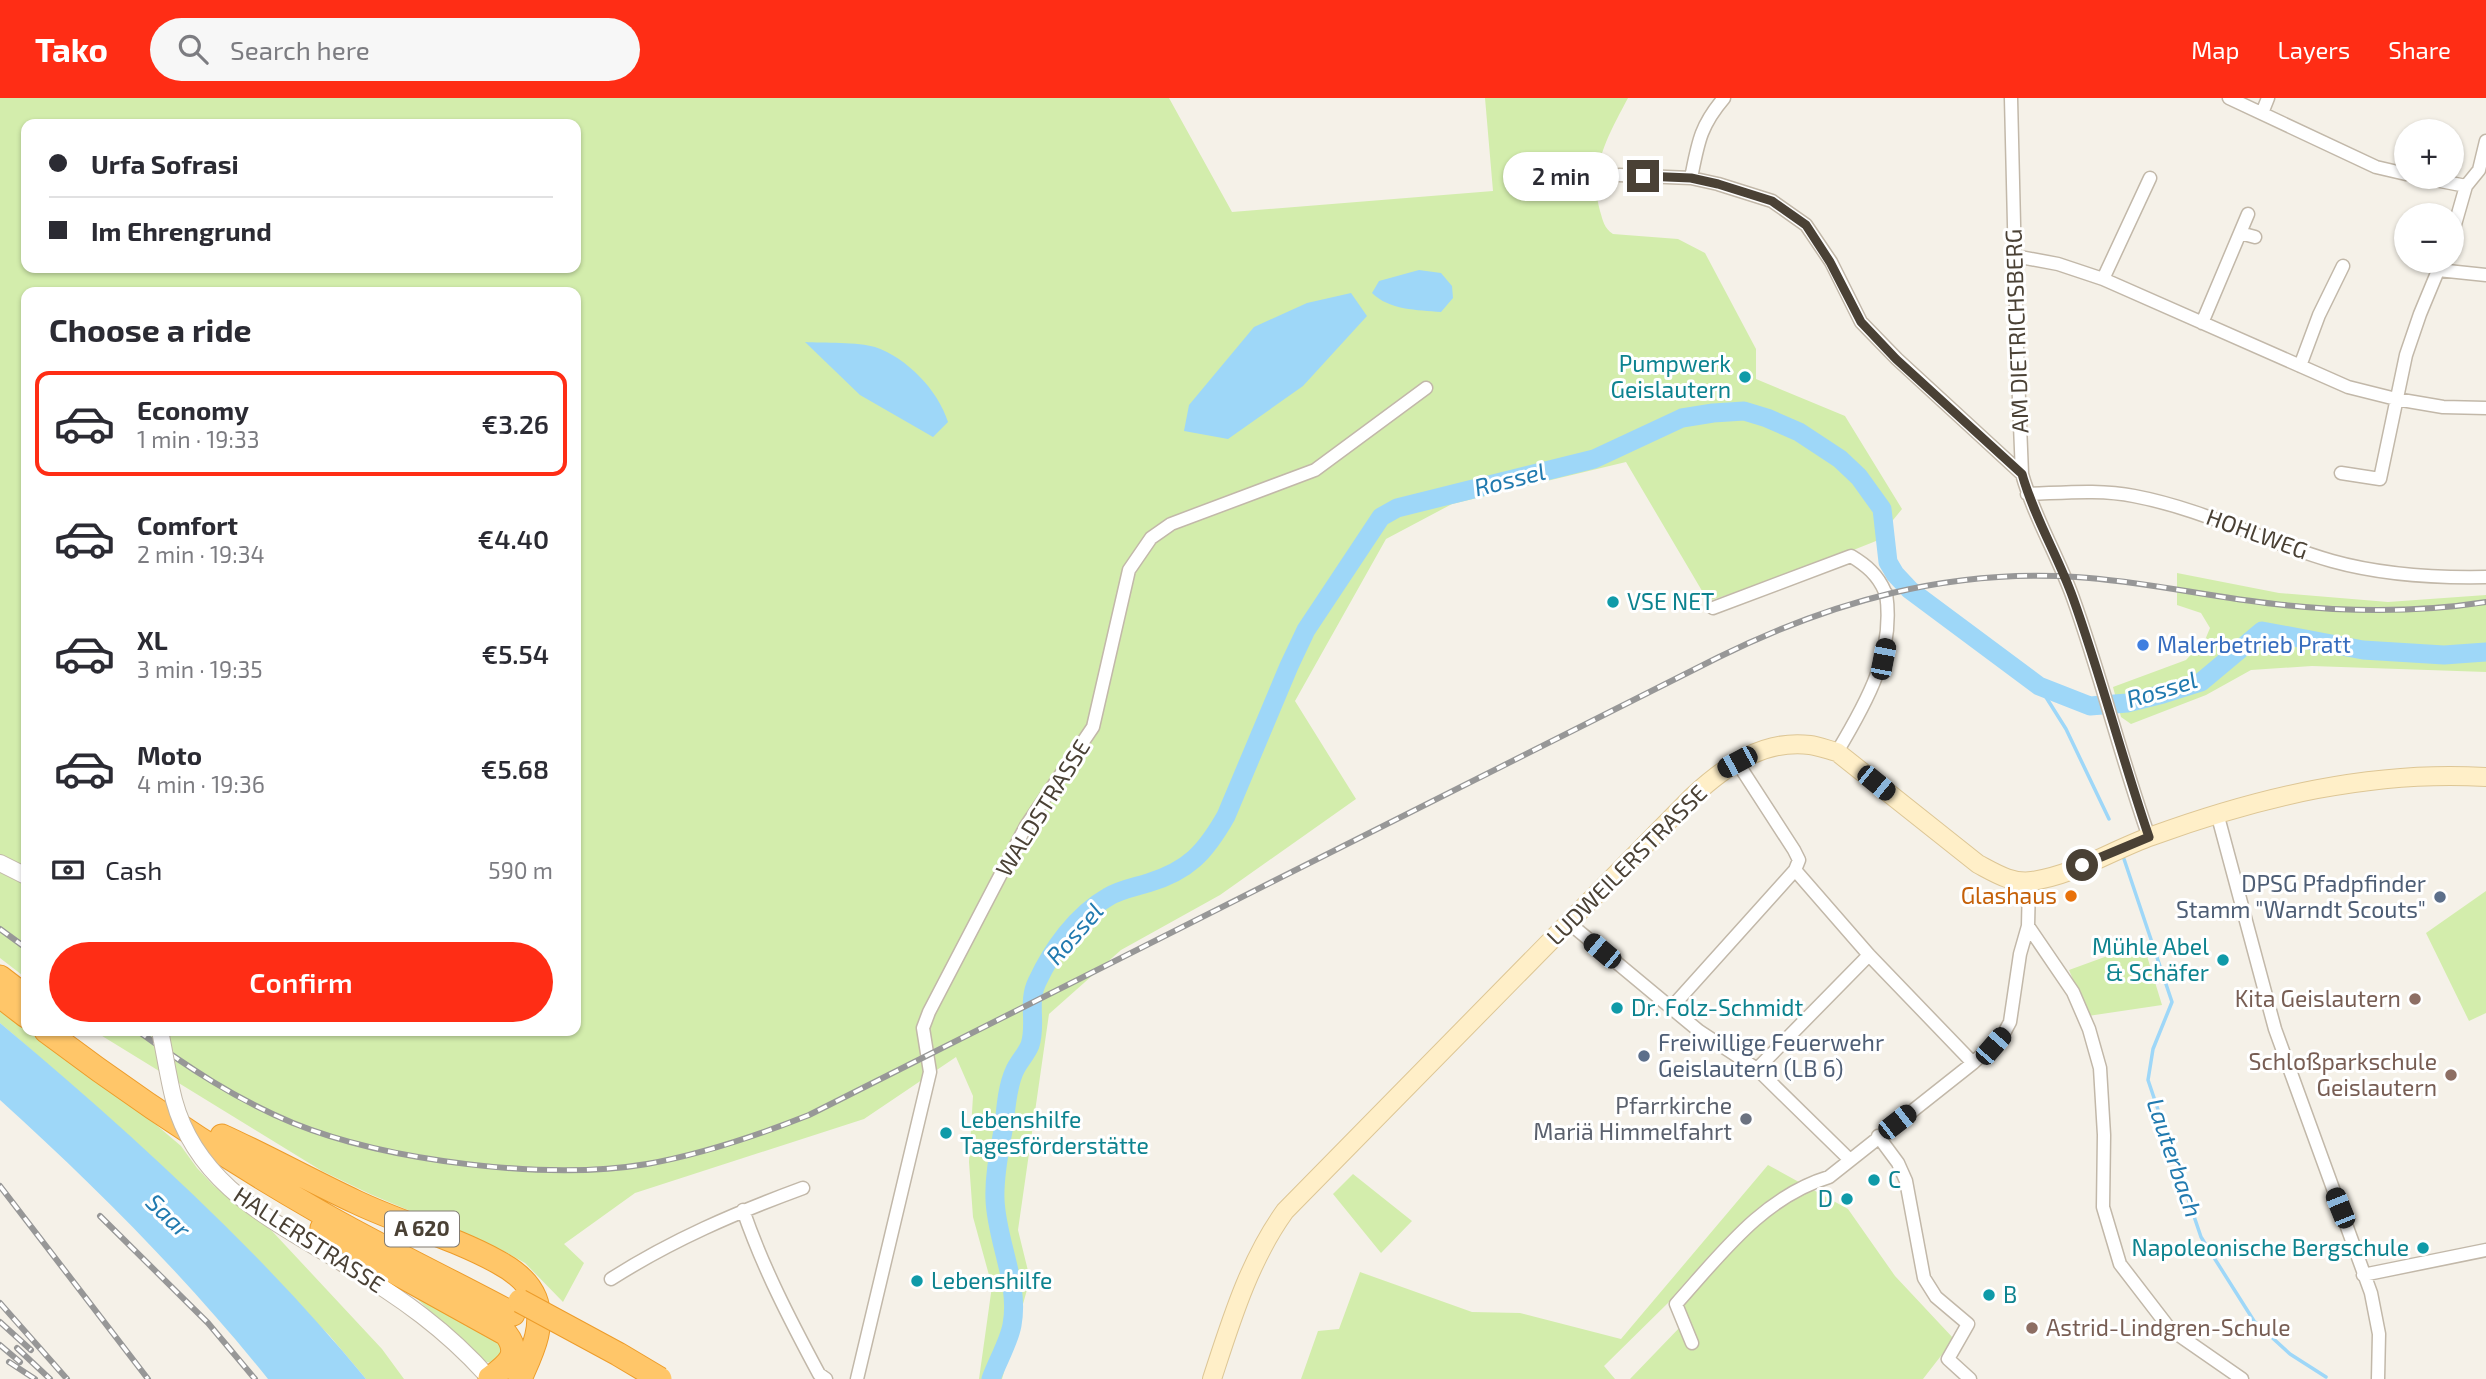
<!DOCTYPE html>
<meta charset="utf-8">
<style>
:root{--surface:#fff;--page:#f7f7f7;--text:#2b2b33;--muted:#7c7c81;--line:#e1e1e2;--accent:#ff2d15}
body{margin:0;font-family:"Exo 2",sans-serif;background:var(--page);color:var(--text);height:100vh;display:flex;flex-direction:column;font-size:26px;white-space:nowrap}
*{box-sizing:border-box;margin:0}
p{font-size:23px;color:var(--muted)}
.icon{flex:none;width:38px;height:38px;fill:none;stroke:currentColor;stroke-width:2;stroke-linecap:round;stroke-linejoin:round}
.map{position:relative;flex:1;overflow:hidden}
.panel{position:absolute;left:21px;top:189px;width:560px;height:749px;display:flex;flex-direction:column;background:var(--surface);border-radius:14px;box-shadow:0 2px 5px #0004}
.panel>*{flex:none}
.guide{position:absolute;left:21px;top:21px;width:560px;height:154px;border-radius:14px;box-shadow:0 2px 5px #0004;display:grid;align-content:center;height:154px;padding:0 28px;background:var(--surface)}
.fabs{position:absolute;left:2394px;top:21px;display:grid;gap:14px}
.fabs a{display:grid;place-items:center;width:70px;height:70px;border-radius:50%;background:var(--surface);box-shadow:0 2px 5px #0004;font-size:35px}
.end{position:absolute;width:32px;height:32px;margin:-16px;border:9px solid #4a4135;background:#fff;box-shadow:0 0 0 4px #fff}
.from{border-radius:50%}
.bubble{position:absolute;height:49px;border-radius:24px;background:var(--surface);box-shadow:0 2px 5px #0004;font-size:23px;font-weight:600;line-height:49px;text-align:center}
.car{position:absolute;width:21px;height:42px;margin:-21px -10px;border-radius:9px;box-shadow:0 0 5px 2px #0007;background:linear-gradient(#222 24%,#8ab4d8 0 40%,#222 0 76%,#8ab4d8 0 86%,#222 0)}
.guide b{display:flex;align-items:center;gap:24px;height:66px;font-size:26px}
.guide b+b{border-top:2px solid var(--line)}
.guide i{width:18px;height:18px;background:var(--text)}
ul{padding:0;list-style:none}
li{display:flex;align-items:center;gap:21px;height:105px;margin:0 14px 10px;padding:0 14px;border:4px solid transparent;border-radius:14px}
li div{flex:1}
li b{display:block;font-size:26px}
li em{font-style:normal;font-weight:600}
li.on{border-color:var(--accent)}
li>.icon{width:63px;height:63px;stroke-width:1.5}
h2{padding:0 28px;font-size:32px;line-height:84px}
.pay{display:flex;align-items:center;gap:18px;height:77px;padding:0 28px;font-size:26px}
.pay p{margin-inline-start:auto}
.primary-button{display:flex;gap:14px;margin-top:auto;padding:14px 28px}
.primary-button a{flex:1;height:80px;border-radius:42px;background:var(--accent);color:#fff;font-size:28px;font-weight:600;line-height:80px;text-align:center}
header{display:flex;align-items:center;gap:42px;box-sizing:border-box;height:98px;padding:0 35px;background:var(--accent);color:#fff}
header strong{font-size:33px}
nav{display:flex;gap:38px;margin-inline-start:auto;font-size:24px}
.search{width:490px;height:63px;background:var(--page);display:flex;align-items:center;gap:18px;box-sizing:border-box;padding:0 24px;border-radius:38px;color:var(--muted);font-size:26px}
.map>svg:first-child{display:block}
</style>
<header>
<strong>Tako</strong>
<div class="search"><svg class="icon" aria-label="search" viewBox="0 0 24 24"><circle cx="10" cy="10" r="6"/><path d="M15 15l6 6"/></svg>Search here</div>
<nav><a>Map</a><a>Layers</a><a>Share</a></nav>
</header>
<div class="map">
<svg width="2486" height="1281" viewBox="0 0 2486 1281">
<rect width="100%" height="100%" fill="#f5f1e8"/>
<path fill="#d3edac" fill-rule="evenodd" d="M0,0H1169L1232,114L1493,93L1485,0H1628C1609,36 1588,71 1600,113C1603,123 1604,130 1613,136L1678,141L1705,155L1756,251V281L1845,318L1902,411L1876,443L1788,478L1708,503L1626,364L1452,406L1386,441L1295,603L1356,701L1220,797L1121,852L1049,916L1018,1132L1030,1181L1002,1281H979L992,1188L973,1119L969,1064L973,998L956,959L864,1021L635,1095L564,1146L584,1165L563,1204L525,1165L500,1151L370,1096L322,1073L94,933H576V194H26V880L0,860ZM26,26H576V170H26Z
M2177,475L2279,495L2388,504L2486,497V574L2312,568L2251,572L2206,597L2131,626L2121,619L2113,589L2186,562L2205,542L2210,530L2201,515L2177,507Z
M2486,793V915L2469,923L2426,835Z
M2143,845L2162,907L2088,918L2069,872Z
M0,913L147,1019L181,1048L197,1070L214,1088L272,1133L382,1251L404,1281H366L329,1237L35,955L0,925Z
M1768,1067L1848,1111L1895,1178L1954,1241L1923,1281H1630L1682,1227L1670,1203L1604,1268L1615,1281H1301L1318,1233L1339,1231L1360,1174L1472,1214L1520,1215L1621,1241Z
M1353,1076L1412,1123L1381,1155L1333,1096Z
M380,1177L502,1244L504,1256L491,1265L484,1263L414,1198Z"/>
<path fill="#9ed7f8" d="M1419,172L1441,175L1452,188L1453,200L1441,214C1417,212 1389,212 1372,195L1379,183Z
M1351,195L1367,218L1303,288L1228,341L1184,333L1189,307L1254,229L1307,205Z
M805,244C823,245 859,244 875,249C907,260 938,292 948,324L933,339L860,297Z
M0,925C130,1034 258,1150 366,1281H268C187,1180 96,1089 0,1002Z"/>
<g fill="none" stroke-linecap="round" stroke-linejoin="round">
<path stroke="#9ed7f8" stroke-width="3.5" d="M2039,588L2066,631L2109,721
M2124,761L2172,904L2153,951L2148,982L2201,1139L2254,1223L2290,1256L2326,1279"/>
<path stroke="#9ed7f8" stroke-width="19" d="M991,1281C997,1264 1009,1244 1012,1227C1020,1185 996,1142 995,1101C994,1076 1000,1050 1004,1027C1006,1010 1007,990 1014,974C1018,964 1026,957 1030,947C1037,926 1027,904 1037,884C1052,852 1076,817 1108,799C1119,792 1135,789 1148,785C1188,773 1205,755 1226,718L1289,568L1306,532L1381,419L1397,410L1594,361L1682,320L1713,315L1744,313L1767,320L1799,334L1840,361L1859,379L1882,411L1888,464L1895,476L1910,492L2039,588L2090,608L2127,605L2163,596L2201,584L2262,533L2363,552L2444,557L2486,554"/>
<g stroke="#c2b8a9" stroke-width="15">
<path id="minor" d="M2011,0L2017,252L2022,376C2034,419 2058,458 2073,500C2101,578 2121,660 2149,739
M2229,0L2376,69L2406,76
M2262,15L2268,0
M1619,77L1691,80L1718,86L1772,103L1806,127L1831,164L1861,224L1897,261L2022,376
M2420,79L2466,88
M1691,80C1698,45 1700,28 1724,0
M2240,135L2255,139
M2452,137L2466,88L2479,72L2486,43
M2015,158L2058,166L2103,181L2348,289L2396,301L2443,309L2486,310
M2438,172L2486,177
M2103,181L2150,80
M2202,225L2248,116
M2300,268L2319,217L2343,168
M2341,375L2380,381L2406,257L2420,216L2442,163
M2027,396C2062,395 2100,391 2134,398C2203,411 2265,444 2332,463C2382,477 2435,480 2486,479
M1713,510L1851,458C1866,467 1878,477 1885,494
M1837,654C1867,604 1895,555 1886,495
M1737,664L1794,752L1799,762L1795,772L1869,857L1973,965
M2217,715L2275,931L2371,1195L2379,1236L2378,1281
M1569,825L1699,933L1757,971L1850,1062
M2028,828L2073,894L2089,931L2100,970L2104,1037L2103,1109L2120,1166L2170,1231L2242,1281
M1671,910L1795,772
M1757,971L1869,857
M1878,1038L1898,1065L1906,1083L1924,1180L1936,1199L1968,1226L1948,1261L1970,1281
M743,1112C763,1170 790,1222 819,1276L826,1281
M2363,1177L2486,1152
M611,1181C672,1142 735,1115 803,1090
M1692,1245L1676,1206C1721,1156 1763,1099 1829,1079L1973,965L2003,937L2010,924L2020,856L2028,828L2029,784
M857,1281L930,974L923,930L929,914L1026,728L1093,629L1129,472L1151,440L1171,426L1315,372L1426,290"/>
</g>
<g stroke="#c2b8a9" stroke-width="18">
<path id="tertiary" d="M0,765L26,778
M344,1166C399,1198 448,1233 490,1281"/>
</g>
<g stroke="#ddc695" stroke-width="20">
<path id="secondary" d="M1212,1281C1231,1223 1249,1163 1285,1113L1692,699C1724,669 1763,641 1810,647C1819,648 1828,652 1837,654L1978,766C1995,775 2012,786 2032,783C2075,777 2112,752 2152,738C2259,699 2372,672 2486,679"/>
</g>
<g stroke="#ed9c2a" stroke-width="25">
<path id="motorway" d="M0,879L26,899
M0,898L26,918
M46,933C132,998 222,1058 316,1112C380,1149 448,1181 513,1216
M222,1038C268,1059 311,1083 356,1104C402,1126 453,1139 498,1164C513,1172 528,1183 535,1200C546,1228 531,1256 520,1281
M322,1130L387,1170L506,1236C522,1257 507,1267 490,1280"/>
</g>
<use href="#minor" stroke="#fff" stroke-width="12"/>
<use href="#tertiary" stroke="#fff" stroke-width="16"/>
<use href="#secondary" stroke="#ffefc8" stroke-width="18"/>
<use href="#motorway" stroke="#ffc669" stroke-width="23"/>
<g stroke="#979797" stroke-width="6">
<path id="rail" d="M0,831L26,850
M138,933C186,968 237,1002 293,1025C387,1063 546,1083 647,1066C703,1056 756,1038 809,1017L1719,559C1833,503 1948,471 2076,479C2143,483 2209,499 2275,506C2346,514 2416,515 2486,504
M0,1088L148,1281
M100,1118L208,1225L255,1281
M0,1205L67,1281
M0,1224L31,1252
M0,1247L20,1264
M17,1250L50,1281
M9,1264L35,1281"/>
</g>
<use href="#rail" stroke="#fff" stroke-width="3.5" stroke-dasharray="10" stroke-linecap="butt"/>
<g stroke="#c2b8a9" stroke-width="18" stroke-linecap="butt">
<path id="tertiary-bridge" d="M160,933C165,956 168,979 174,1002C197,1088 274,1123 344,1166"/>
</g>
<g stroke="#ed9c2a" stroke-width="25" stroke-linecap="butt">
<path id="motorway-bridge" d="M520,1203L618,1256L660,1281"/>
</g>
<use href="#tertiary-bridge" stroke="#fff" stroke-width="16"/>
<use href="#motorway-bridge" stroke="#ffc669" stroke-width="23"/>
</g>
<g fill="none" stroke-linecap="round" stroke-linejoin="round">
<path stroke="#4a4135" stroke-width="9" d="M1643,78L1691,80L1718,86L1772,103L1806,127L1830,164L1861,224L1896,261L2022,376C2034,419 2058,458 2073,500C2101,578 2122,660 2149,739L2082,767"/>
</g>
<g fill="#0f9aa8" stroke="#fff" stroke-width="2.5">
<circle cx="1745" cy="279" r="7"/>
<circle cx="1613" cy="504" r="7"/>
<circle cx="2223" cy="862" r="7"/>
<circle cx="1617" cy="910" r="7"/>
<circle cx="946" cy="1035" r="7"/>
<circle cx="1874" cy="1082" r="7"/>
<circle cx="1847" cy="1101" r="7"/>
<circle cx="2423" cy="1150" r="7"/>
<circle cx="917" cy="1183" r="7"/>
<circle cx="1989" cy="1197" r="7"/>
</g>
<circle fill="#3f7fe0" stroke="#fff" stroke-width="2.5" cx="2143" cy="547" r="7"/>
<circle fill="#e8710a" stroke="#fff" stroke-width="2.5" cx="2071" cy="798" r="7"/>
<g fill="#5c6f8a" stroke="#fff" stroke-width="2.5">
<circle cx="2440" cy="799" r="7"/>
<circle cx="1644" cy="958" r="7"/>
</g>
<g fill="#8d6e63" stroke="#fff" stroke-width="2.5">
<circle cx="2415" cy="901" r="7"/>
<circle cx="2451" cy="977" r="7"/>
<circle cx="2032" cy="1230" r="7"/>
</g>
<circle fill="#6b7280" stroke="#fff" stroke-width="2.5" cx="1746" cy="1021" r="7"/>
<g text-anchor="middle" stroke-width="6" stroke-linejoin="round" paint-order="stroke">
<rect fill="#fff" stroke="#807a72" stroke-width="2" x="385" y="1113.5" width="74" height="35" rx="5"/>
<g font-size="21" font-weight="bold" fill="#4a4135">
<text x="422" y="1138">A 620</text>
</g>
<g font-size="23" fill="#4a4135" stroke="#fff">
<text transform="translate(2017 233) rotate(-92)" y="8">AM DIETRICHSBERG</text>
<text transform="translate(2257 436) rotate(20)" y="8">HOHLWEG</text>
<text transform="translate(1043 710) rotate(-58)" y="8">WALDSTRASSE</text>
<text transform="translate(1627 767) rotate(-45)" y="8">LUDWEILERSTRASSE</text>
<text transform="translate(309 1142) rotate(33)" y="8">HALLERSTRASSE</text>
</g>
<g font-size="23" fill="#0d838f" stroke="#fff" text-anchor="start">
<text x="1731" y="274" text-anchor="end">Pumpwerk<tspan x="1731" dy="26">Geislautern</tspan></text>
<text x="1627" y="512">VSE NET</text>
<text x="2209" y="857" text-anchor="end">Mühle Abel<tspan x="2209" dy="26">&amp; Schäfer</tspan></text>
<text x="1631" y="918">Dr. Folz-Schmidt</text>
<text x="960" y="1030">Lebenshilfe<tspan x="960" dy="26">Tagesförderstätte</tspan></text>
<text x="1888" y="1090">C</text>
<text x="1833" y="1109" text-anchor="end">D</text>
<text x="2409" y="1158" text-anchor="end">Napoleonische Bergschule</text>
<text x="931" y="1191">Lebenshilfe</text>
<text x="2003" y="1205">B</text>
</g>
<g font-size="23" fill="#366cbe" stroke="#fff" text-anchor="start">
<text x="2157" y="555">Malerbetrieb Pratt</text>
</g>
<g font-size="23" fill="#4e5e75" stroke="#fff" text-anchor="end">
<text x="2426" y="794">DPSG Pfadpfinder<tspan x="2426" dy="26">Stamm "Warndt Scouts"</tspan></text>
<text x="1658" y="953" text-anchor="start">Freiwillige Feuerwehr<tspan x="1658" dy="26">Geislautern (LB 6)</tspan></text>
</g>
<g font-size="23" fill="#c56008" stroke="#fff" text-anchor="end">
<text x="2057" y="806">Glashaus</text>
</g>
<g font-size="23" fill="#785e54" stroke="#fff" text-anchor="end">
<text x="2401" y="909">Kita Geislautern</text>
<text x="2437" y="972">Schloßparkschule<tspan x="2437" dy="26">Geislautern</tspan></text>
<text x="2046" y="1238" text-anchor="start">Astrid-Lindgren-Schule</text>
</g>
<g font-size="23" fill="#5b616d" stroke="#fff" text-anchor="end">
<text x="1732" y="1016">Pfarrkirche<tspan x="1732" dy="26">Mariä Himmelfahrt</tspan></text>
</g>
<g font-size="24" font-style="italic" fill="#217aaf" stroke="#fff">
<text transform="translate(1510 382) rotate(-14)" y="8">Rossel</text>
<text transform="translate(2162 592) rotate(-17)" y="8">Rossel</text>
<text transform="translate(1075 836) rotate(-49)" y="8">Rossel</text>
<text transform="translate(2174 1060) rotate(71)" y="8">Lauterbach</text>
<text transform="translate(168 1118) rotate(44)" y="8">Saar</text>
</g>
</g>
</svg>
<div class="fabs">
<a>+</a>
<a>−</a>
</div>
<i class="end from" style="left:2082px;top:767px"></i>
<i class="end" style="left:1643px;top:78px"></i>
<div class="bubble" style="left:1503px;top:54px;width:116px">2 min</div>
<i class="car" style="left:1883px;top:561px;rotate:11deg"></i>
<i class="car" style="left:1737px;top:664px;rotate:242deg"></i>
<i class="car" style="left:1876px;top:685px;rotate:129deg"></i>
<i class="car" style="left:1602px;top:853px;rotate:310deg"></i>
<i class="car" style="left:1993px;top:948px;rotate:41deg"></i>
<i class="car" style="left:1897px;top:1024px;rotate:52deg"></i>
<i class="car" style="left:2340px;top:1110px;rotate:338deg"></i>
<div class="guide">
<b><i class="from"></i>Urfa Sofrasi</b>
<b><i></i>Im Ehrengrund</b>
</div>
<section class="panel">
<h2>Choose a ride</h2>
<ul>
<li class="on"><svg class="icon" aria-label="car" viewBox="0 0 24 24"><path d="M5 17H2v-5l4-1 3-4h7l3 4 3 1v5h-3M9 17h6M6 11h13"/><circle cx="7" cy="17" r="2"/><circle cx="17" cy="17" r="2"/></svg><div><b>Economy</b><p>1 min · 19:33</p></div><em>€3.26</em></li>
<li><svg class="icon" aria-label="car" viewBox="0 0 24 24"><path d="M5 17H2v-5l4-1 3-4h7l3 4 3 1v5h-3M9 17h6M6 11h13"/><circle cx="7" cy="17" r="2"/><circle cx="17" cy="17" r="2"/></svg><div><b>Comfort</b><p>2 min · 19:34</p></div><em>€4.40</em></li>
<li><svg class="icon" aria-label="car" viewBox="0 0 24 24"><path d="M5 17H2v-5l4-1 3-4h7l3 4 3 1v5h-3M9 17h6M6 11h13"/><circle cx="7" cy="17" r="2"/><circle cx="17" cy="17" r="2"/></svg><div><b>XL</b><p>3 min · 19:35</p></div><em>€5.54</em></li>
<li><svg class="icon" aria-label="car" viewBox="0 0 24 24"><path d="M5 17H2v-5l4-1 3-4h7l3 4 3 1v5h-3M9 17h6M6 11h13"/><circle cx="7" cy="17" r="2"/><circle cx="17" cy="17" r="2"/></svg><div><b>Moto</b><p>4 min · 19:36</p></div><em>€5.68</em></li>
</ul>
<div class="pay"><svg class="icon" aria-label="cash" viewBox="0 0 24 24"><path d="M3 7h18v10H3z"/><circle cx="12" cy="12" r="2"/></svg>Cash<p>590 m</p></div>
<div class="primary-button"><a>Confirm</a></div>
</section>
</div>
